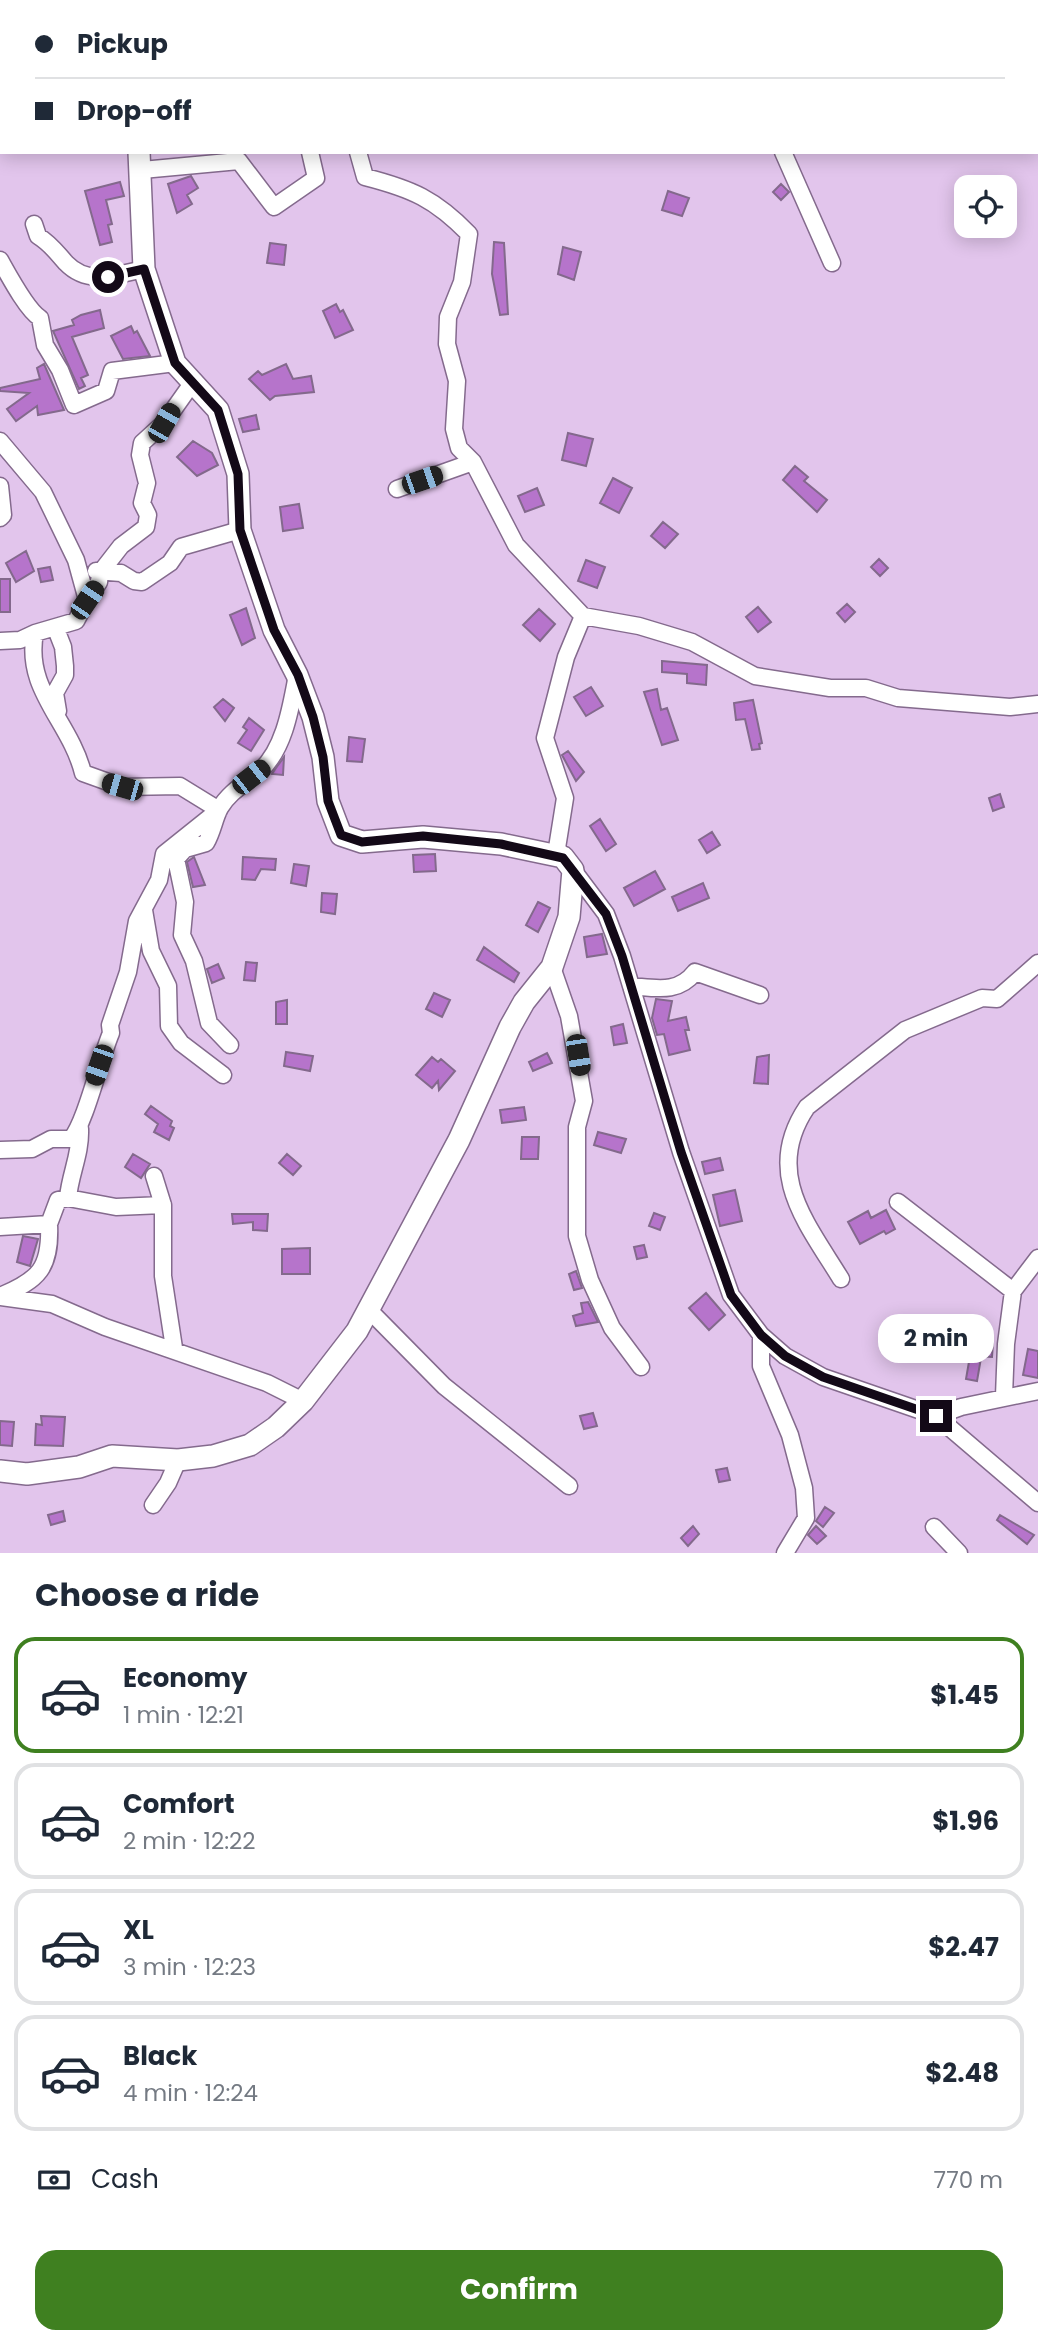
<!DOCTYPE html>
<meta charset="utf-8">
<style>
:root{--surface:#fff;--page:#f6f6f7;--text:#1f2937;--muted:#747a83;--line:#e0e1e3;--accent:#3f8020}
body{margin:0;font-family:Poppins,sans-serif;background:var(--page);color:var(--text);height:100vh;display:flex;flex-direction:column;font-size:26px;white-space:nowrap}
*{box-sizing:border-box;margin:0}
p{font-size:23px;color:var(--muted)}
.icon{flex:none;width:38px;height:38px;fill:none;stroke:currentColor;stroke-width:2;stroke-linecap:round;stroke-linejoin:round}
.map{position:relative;height:1553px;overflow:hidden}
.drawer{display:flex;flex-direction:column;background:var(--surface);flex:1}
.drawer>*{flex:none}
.guide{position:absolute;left:0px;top:0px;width:1040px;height:154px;box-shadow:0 4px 18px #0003;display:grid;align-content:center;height:154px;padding:0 35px;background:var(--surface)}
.tools{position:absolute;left:954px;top:175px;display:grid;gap:14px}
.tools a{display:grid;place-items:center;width:63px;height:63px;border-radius:14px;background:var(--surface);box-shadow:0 4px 18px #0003;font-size:35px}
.end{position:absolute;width:32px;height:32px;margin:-16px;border:9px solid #130917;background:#fff;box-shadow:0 0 0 4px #fff}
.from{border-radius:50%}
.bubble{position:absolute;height:49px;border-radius:21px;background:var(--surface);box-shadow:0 4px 18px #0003;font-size:23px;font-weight:700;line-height:49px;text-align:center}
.car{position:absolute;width:21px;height:42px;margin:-21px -10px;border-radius:9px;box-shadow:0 0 5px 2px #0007;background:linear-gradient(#222 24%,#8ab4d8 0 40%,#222 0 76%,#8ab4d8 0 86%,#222 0)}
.guide b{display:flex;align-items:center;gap:24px;height:66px;font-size:26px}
.guide b+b{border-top:2px solid var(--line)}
.guide i{width:18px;height:18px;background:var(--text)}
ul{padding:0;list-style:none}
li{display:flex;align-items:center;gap:21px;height:116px;margin:0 14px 10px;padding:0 21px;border:4px solid var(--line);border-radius:21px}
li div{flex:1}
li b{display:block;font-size:26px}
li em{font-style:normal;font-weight:700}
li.current{border-color:var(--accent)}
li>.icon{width:63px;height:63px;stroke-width:1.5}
h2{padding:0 35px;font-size:32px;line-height:84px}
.pay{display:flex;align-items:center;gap:18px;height:77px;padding:0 35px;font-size:26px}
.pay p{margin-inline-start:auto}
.primary-button{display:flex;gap:14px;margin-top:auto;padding:14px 35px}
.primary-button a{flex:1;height:80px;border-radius:21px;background:var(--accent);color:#fff;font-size:28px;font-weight:700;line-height:80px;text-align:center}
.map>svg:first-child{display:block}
</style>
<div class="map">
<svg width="1038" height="1553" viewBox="0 0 1038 1553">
<rect width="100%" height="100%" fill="#e2c5ec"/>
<path fill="#b674cb" stroke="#83698c" stroke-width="2" d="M191,176L198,188L187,195L192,204L177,213L168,184Z
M120,182L124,196L106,200L112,224L108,225L112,242L100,245L85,191Z
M781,184L789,192L781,200L773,192Z
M668,191L689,198L682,216L662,210Z
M494,242L504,243L508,314L500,315L492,274Z
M270,243L286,245L284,265L267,263Z
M563,247L581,252L574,280L558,274Z
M336,304L340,312L343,310L353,330L335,338L323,311Z
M100,310L104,328L72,337L88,375L81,378L85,386L79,389L53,331L74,325L72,320L81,315Z
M131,326L134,333L137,331L150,356L123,359L111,336Z
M44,364L64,410L38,415L37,406L16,421L7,409L29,393L0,391V388L40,379L37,368Z
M286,364L293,379L311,376L314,392L275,396L270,400L249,379L258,371L262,375Z
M256,415L259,429L243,432L239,419Z
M568,433L593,439L586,466L562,460Z
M193,441L212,453L218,465L197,476L177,457Z
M795,466L808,477L804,481L827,500L817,512L783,480Z
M613,478L632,488L619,513L600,503Z
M537,488L544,505L525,512L518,496Z
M299,504L303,528L283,531L280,507Z
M663,522L678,534L665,548L651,536Z
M26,551L34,571L16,582L6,563Z
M879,559L888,568L880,576L871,567Z
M586,560L605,567L597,588L578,581Z
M50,567L53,580L41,582L38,569Z
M0,579H10V612H0Z
M847,604L855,612L845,622L837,613Z
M758,607L771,622L758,632L746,617Z
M246,608L255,638L242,645L230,615Z
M539,609L555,624L540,641L523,625Z
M662,661L707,665L706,685L687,683V674L662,672Z
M591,687L603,706L586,716L574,697Z
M657,689L661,710L667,708L678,740L662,745L644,692Z
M223,699L234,708L225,721L214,707Z
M753,700L762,743L759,744L760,749L752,750L745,719L736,720L734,703Z
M249,718L264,730L251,751L238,743L247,730L243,727Z
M349,737L365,739L362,762L347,761Z
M568,751L584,772L576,781L562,755Z
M284,757L283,775L272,774L276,768Z
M1000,794L1004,807L993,811L989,798Z
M600,819L616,844L606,851L590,826Z
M712,832L720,845L707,853L699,840Z
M435,854L436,871L414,872L413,855Z
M194,857L205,885L193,887L187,862Z
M243,857L276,859L275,870L261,869L255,880L242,879Z
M294,864L309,866L306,886L291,883Z
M655,871L665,889L634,906L624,888Z
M703,883L709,898L678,911L672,897Z
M322,893L337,894L335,914L321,912Z
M538,902L550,908L538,932L526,925Z
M602,934L607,954L587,957L584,937Z
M484,947L519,973L514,982L477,960Z
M246,962L257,963L255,981L244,980Z
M218,964L224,978L212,983L207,969Z
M434,993L450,1000L442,1017L426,1009Z
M656,999L672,1001L668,1021L686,1017L689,1030H685L690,1050L669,1055L664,1034L657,1035L652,1018Z
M287,1000V1024H276V1002Z
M623,1024L627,1043L614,1045L611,1027Z
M286,1052L313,1056L310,1071L284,1066Z
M547,1053L552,1063L533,1071L529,1062Z
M769,1055L768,1084L754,1083L757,1057Z
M432,1057L438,1062L441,1059L455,1071L439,1090L438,1081L432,1088L416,1075Z
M151,1106L172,1121L170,1126L174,1128L169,1140L154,1132L158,1124L145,1114Z
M524,1107L526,1120L502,1123L500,1110Z
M598,1132L626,1139L621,1153L594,1145Z
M522,1137H539L538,1159H521Z
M133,1154L150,1164L141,1178L125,1167Z
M287,1154L301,1166L293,1175L279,1163Z
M720,1158L723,1170L705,1174L702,1162Z
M735,1190L742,1221L720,1226L713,1195Z
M886,1210L895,1229L886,1234L884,1231L860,1244L848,1222L868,1211L871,1218Z
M654,1213L665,1217L660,1230L649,1226Z
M232,1214H268L267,1231L253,1230V1222L233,1224Z
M23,1236L38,1239L30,1266L17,1262Z
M644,1245L647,1257L637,1259L634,1247Z
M310,1248V1274H282V1249Z
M576,1271L582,1288L574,1290L569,1274Z
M706,1293L725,1315L709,1330L689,1308Z
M588,1302L598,1322L576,1326L573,1316L583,1313L581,1303Z
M975,1342H993L992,1357L974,1356Z
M1028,1349L1038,1351V1378L1023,1375Z
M970,1356L981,1358L977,1381L966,1379Z
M593,1413L597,1426L584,1429L580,1416Z
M41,1416L65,1417L63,1446L35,1445L36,1424L42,1425Z
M0,1421L14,1422L12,1446L0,1445Z
M727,1468L730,1480L719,1482L716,1470Z
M825,1507L834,1513L823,1527L816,1521Z
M63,1511L65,1521L51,1525L48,1515Z
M1000,1515L1034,1535L1027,1544L997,1520Z
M693,1526L699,1534L688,1546L681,1538Z
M816,1526L826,1536L817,1544L808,1535Z"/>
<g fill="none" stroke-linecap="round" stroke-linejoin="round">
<g stroke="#846a8d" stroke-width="19">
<path id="minor" d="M694,0L696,2
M230,2L231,0
M419,2L420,0
M358,152L365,177C412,189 435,199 469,234L462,282L448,317L447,344L457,381L454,429L459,448L473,462L516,545L583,616L566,657L545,738L565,798L557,848L563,857
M783,152L832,263
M142,170L239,161L274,207L316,178L310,152
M34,224L38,236C51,244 56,252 66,263C88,286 116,275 144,269
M0,260C9,276 27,310 40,318L45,345L60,370L74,405L106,391L112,371L175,363
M0,441L43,492L76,560L87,600L76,621L35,633C24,690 70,721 83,773L122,787L180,786L219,810
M0,486L3,515L0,518
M397,489L473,462
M96,571L121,573L134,581L142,582L170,563L181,547L240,530
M87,600L99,582L100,573L121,546L146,527L148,515L142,503L147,483L140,455L142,443L164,423L193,382
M583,616L639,626L692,642L755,676L830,688H866L898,698L1010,707L1038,704
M56,629L63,647L65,666V675L55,693L58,711
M0,641L20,640L35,633
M573,870L606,914L622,956L681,1152L731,1295L761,1335L785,1356L823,1377L936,1416L1038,1503
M144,910L151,951L168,986L169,1026L181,1043L223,1075
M552,967L569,1016L584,1101L577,1127V1236L590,1280L612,1328L641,1367
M631,986C656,988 678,994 695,972L760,995
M230,1045L209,1023L194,961L182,935L185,902L176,859L185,849L206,843C213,831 214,819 220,808C229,792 246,783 260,771C285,748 291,706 297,675
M0,1150L32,1149L51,1139H71C85,1124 100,1059 111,1033L110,1025L128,972L137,921L159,880L164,854L219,810
M154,1176L163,1205V1276L174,1348
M68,1198C70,1174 81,1154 80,1129
M898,1202L1013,1291L1006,1344L1004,1396
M0,1227L49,1224L58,1200L68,1198L116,1207L163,1205
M841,1279C806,1222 763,1172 807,1107L905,1030L982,998L997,999L1038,963
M1013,1291L1038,1258
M0,1296C39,1280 51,1268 49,1224
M0,1297L52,1304L105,1327L267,1383L303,1401
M369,1310L444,1386L569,1486
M761,1335V1366L790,1435L804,1488L806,1518L785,1553
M936,1416L961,1407L1038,1391
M153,1505L168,1483L178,1460
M934,1527L959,1553"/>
</g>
<g stroke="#846a8d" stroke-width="24">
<path id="tertiary" d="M106,0V2
M0,1471L27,1474L79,1467L112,1456L178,1460L213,1456L250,1445L276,1427L303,1401L357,1331L459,1140L510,1027L524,1002L552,967L569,917L573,870L563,857L501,844L423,837L362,842L341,835L328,801L323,757L313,717L297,675L274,630L240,530L238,474L218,410L175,363L144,269L139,152"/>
</g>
<use href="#minor" stroke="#fff" stroke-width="16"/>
<use href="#tertiary" stroke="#fff" stroke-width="21"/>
</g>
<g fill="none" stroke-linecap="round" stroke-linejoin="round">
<path stroke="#130917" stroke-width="9" d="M108,277L144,269L175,363L218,410L238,474L240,530L274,630L298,675L313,717L323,757L328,801L341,835L362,842L423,836L501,844L563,858L606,914L622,956L681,1152L731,1295L761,1335L785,1356L823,1377L936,1416"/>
</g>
</svg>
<div class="tools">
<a><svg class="icon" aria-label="locate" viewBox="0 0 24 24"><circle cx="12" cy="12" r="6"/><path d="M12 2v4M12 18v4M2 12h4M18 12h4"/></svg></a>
</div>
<i class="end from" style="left:108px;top:277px"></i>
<i class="end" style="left:936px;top:1416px"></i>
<div class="bubble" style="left:878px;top:1314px;width:116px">2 min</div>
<i class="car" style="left:164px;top:423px;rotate:30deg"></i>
<i class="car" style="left:422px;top:480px;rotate:71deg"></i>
<i class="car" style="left:87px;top:600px;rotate:34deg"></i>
<i class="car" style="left:251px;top:777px;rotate:52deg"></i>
<i class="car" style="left:122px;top:787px;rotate:286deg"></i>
<i class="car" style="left:578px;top:1055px;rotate:171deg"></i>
<i class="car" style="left:99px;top:1065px;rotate:199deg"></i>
<div class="guide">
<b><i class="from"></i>Pickup</b>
<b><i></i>Drop-off</b>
</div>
</div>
<section class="drawer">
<h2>Choose a ride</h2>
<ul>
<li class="current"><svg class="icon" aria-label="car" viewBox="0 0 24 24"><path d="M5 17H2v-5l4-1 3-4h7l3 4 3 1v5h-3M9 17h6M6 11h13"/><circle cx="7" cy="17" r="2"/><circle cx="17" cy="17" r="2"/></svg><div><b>Economy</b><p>1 min · 12:21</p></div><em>$1.45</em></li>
<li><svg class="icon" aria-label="car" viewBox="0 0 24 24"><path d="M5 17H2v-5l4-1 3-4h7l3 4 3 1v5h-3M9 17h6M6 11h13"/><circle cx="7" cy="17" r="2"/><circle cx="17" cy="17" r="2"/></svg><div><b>Comfort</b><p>2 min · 12:22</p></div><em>$1.96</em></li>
<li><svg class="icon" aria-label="car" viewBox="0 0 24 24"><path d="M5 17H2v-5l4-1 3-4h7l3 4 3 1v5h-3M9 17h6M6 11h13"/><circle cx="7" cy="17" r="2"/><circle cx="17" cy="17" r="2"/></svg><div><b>XL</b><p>3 min · 12:23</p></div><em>$2.47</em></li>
<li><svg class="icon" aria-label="car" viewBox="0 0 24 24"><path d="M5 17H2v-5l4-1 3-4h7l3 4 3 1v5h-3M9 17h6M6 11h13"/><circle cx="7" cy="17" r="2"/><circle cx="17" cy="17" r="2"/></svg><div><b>Black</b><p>4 min · 12:24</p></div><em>$2.48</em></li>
</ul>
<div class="pay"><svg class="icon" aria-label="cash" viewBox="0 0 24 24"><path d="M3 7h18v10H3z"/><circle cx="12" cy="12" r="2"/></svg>Cash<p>770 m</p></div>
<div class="primary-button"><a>Confirm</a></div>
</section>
